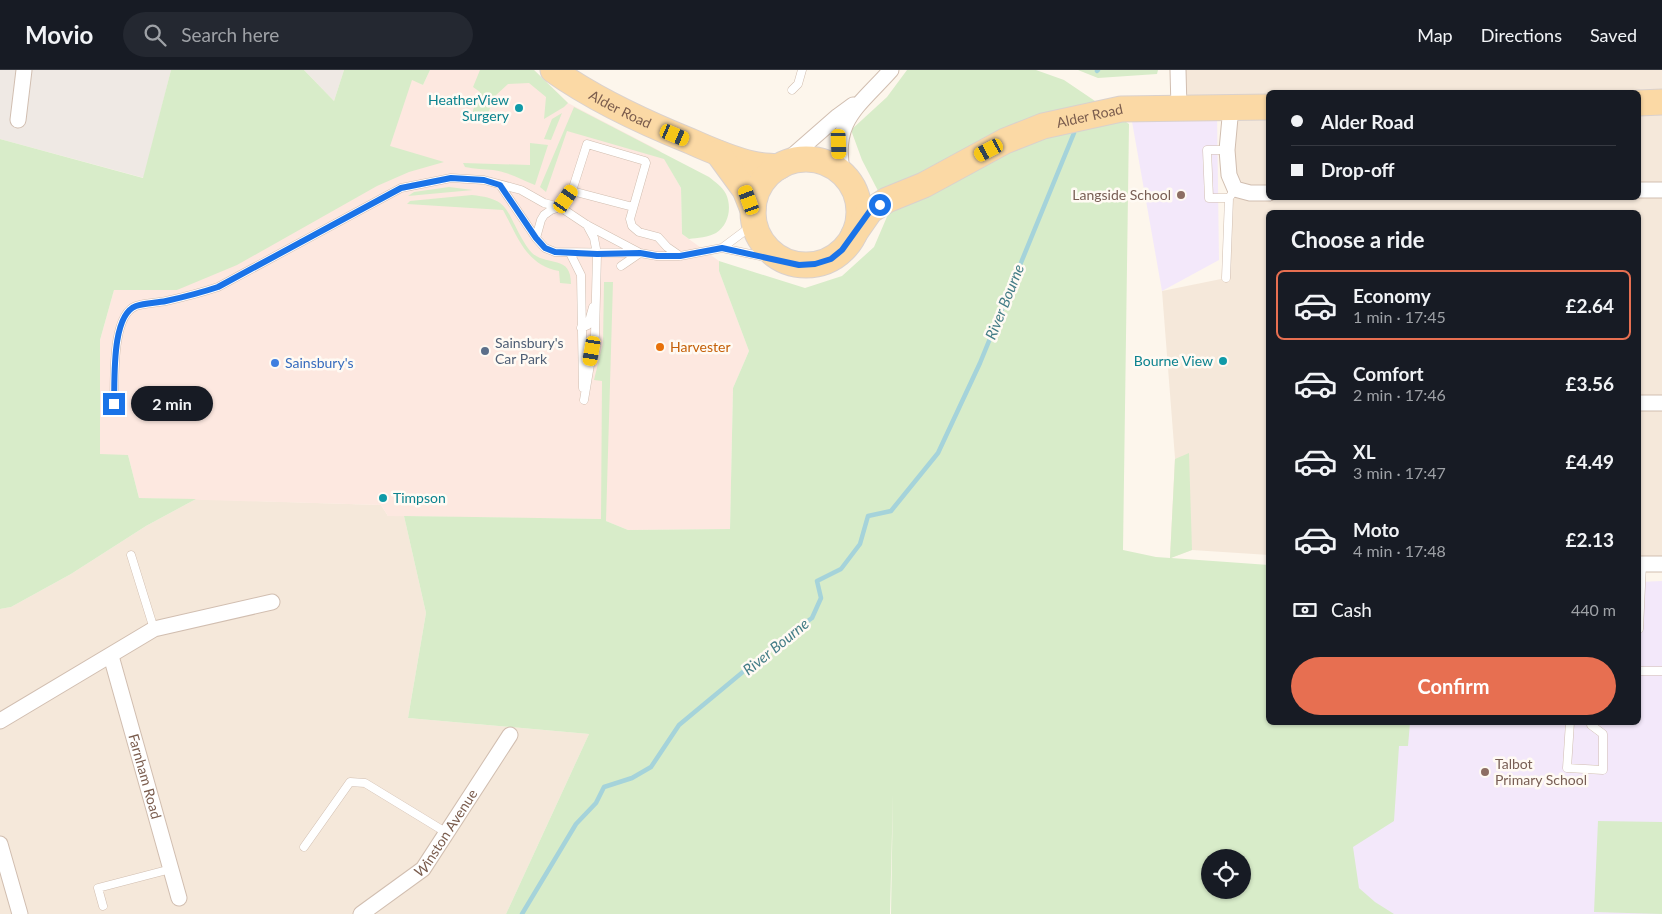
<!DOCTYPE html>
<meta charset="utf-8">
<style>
:root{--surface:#171b24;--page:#242831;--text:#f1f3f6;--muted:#9ea1a6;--line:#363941;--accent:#e76f51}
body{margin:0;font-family:Lato,sans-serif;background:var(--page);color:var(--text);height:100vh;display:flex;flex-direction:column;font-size:19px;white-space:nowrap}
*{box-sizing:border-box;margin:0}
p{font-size:16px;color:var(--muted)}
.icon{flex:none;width:28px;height:28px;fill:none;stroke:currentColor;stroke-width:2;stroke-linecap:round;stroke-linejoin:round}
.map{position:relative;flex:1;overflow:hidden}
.drawer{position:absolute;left:1266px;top:140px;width:375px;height:515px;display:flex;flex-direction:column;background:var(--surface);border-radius:8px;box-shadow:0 1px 4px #0004}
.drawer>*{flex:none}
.hud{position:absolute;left:1266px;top:20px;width:375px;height:110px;border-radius:8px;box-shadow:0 1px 4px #0004;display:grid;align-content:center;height:110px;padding:0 25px;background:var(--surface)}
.controls{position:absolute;left:1201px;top:779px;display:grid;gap:10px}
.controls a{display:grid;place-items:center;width:50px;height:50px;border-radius:50%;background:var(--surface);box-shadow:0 1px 4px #0004;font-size:25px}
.end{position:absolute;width:22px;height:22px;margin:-11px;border:6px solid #1a73e8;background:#fff;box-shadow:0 0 0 2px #fff}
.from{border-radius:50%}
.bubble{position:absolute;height:35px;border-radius:18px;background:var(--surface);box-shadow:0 1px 4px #0004;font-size:16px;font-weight:700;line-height:35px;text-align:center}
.car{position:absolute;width:15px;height:30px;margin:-15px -8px;border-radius:6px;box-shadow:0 0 4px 1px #0007;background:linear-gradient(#f5c518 24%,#345 0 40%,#f5c518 0 76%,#345 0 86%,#f5c518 0)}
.hud b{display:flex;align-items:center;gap:18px;height:48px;font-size:19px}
.hud b+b{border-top:1px solid var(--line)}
.hud i{width:12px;height:12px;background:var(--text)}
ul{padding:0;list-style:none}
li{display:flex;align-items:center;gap:15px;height:70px;margin:0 10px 8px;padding:0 15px;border:2px solid transparent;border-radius:8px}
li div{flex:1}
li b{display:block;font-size:19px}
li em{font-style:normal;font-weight:700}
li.on{border-color:var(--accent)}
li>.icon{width:45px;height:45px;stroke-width:1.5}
h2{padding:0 25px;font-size:22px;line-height:60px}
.pay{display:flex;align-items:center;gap:12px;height:55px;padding:0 25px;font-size:19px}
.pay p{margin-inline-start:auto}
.action{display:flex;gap:10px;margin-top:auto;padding:10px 25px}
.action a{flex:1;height:58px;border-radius:30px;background:var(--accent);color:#fff;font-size:20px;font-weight:700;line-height:58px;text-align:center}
header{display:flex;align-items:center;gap:30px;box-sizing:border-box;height:70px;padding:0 25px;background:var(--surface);border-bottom:1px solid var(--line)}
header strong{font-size:24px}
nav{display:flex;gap:28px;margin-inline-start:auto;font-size:18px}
.search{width:350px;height:45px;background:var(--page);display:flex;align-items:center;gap:12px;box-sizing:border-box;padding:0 18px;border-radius:28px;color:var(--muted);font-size:19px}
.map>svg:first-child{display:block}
</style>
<header>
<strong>Movio</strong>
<div class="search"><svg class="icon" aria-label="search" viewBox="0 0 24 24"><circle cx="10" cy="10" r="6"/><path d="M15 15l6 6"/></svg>Search here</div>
<nav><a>Map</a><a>Directions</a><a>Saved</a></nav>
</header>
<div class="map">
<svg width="1662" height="844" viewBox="0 0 1662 844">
<rect width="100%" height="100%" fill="#fdf6ec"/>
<path fill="#f5e8da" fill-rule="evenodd" d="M1178,0H1662V487H1639V142H1269V485L1192,480L1170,488L1175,388L1162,221L1226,208L1231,38H1179ZM1269,22H1639V128H1269Z
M196,429L381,435L388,446H404L426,543L408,648L589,664L506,844H0V539L11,537L71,504L146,456Z"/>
<path fill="#fde8e0" d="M430,0H534L568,33L660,81L681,118L682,164L719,191V201L749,281L733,318L730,459L628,460L601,449L388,446L381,435L139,428L128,385H100V270L114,220H177L412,9L423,15Z"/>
<path fill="#efe9e4" d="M0,0H171L144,108L0,69Z
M304,0H344L334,31Z"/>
<path fill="#f3e8fa" d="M1217,41L1219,190L1162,221L1131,46Z
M1662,511V844H1304L1311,653L1639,652V512Z"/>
<path fill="#d8ecc9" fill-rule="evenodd" d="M171,0H304L334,31L344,0H430L423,15L412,10L390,76L444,92L409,102L377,116L237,195L177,220H114L100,270V384L128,385L139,428L196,429L146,456L71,504L11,537L0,539V69L143,108Z
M480,0H534L568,33L564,37L544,49L546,27L529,13L508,14L494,27L485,52L472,51L473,40L480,22L473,17Z
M907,0H1036L1064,10L1129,54L1123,480L1156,487L1170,488L1175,389L1189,383L1192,480L1171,488L1269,495V652L1410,653L1408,676H1399L1394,751L1353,777L1359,818L1375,832L1394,844H891L893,723L890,844H506L589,664L408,648L426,543L404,446L601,449L602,311L594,310L603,273L604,212H613L606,451L628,460L730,459L733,318L749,281L719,201V191L805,218L842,206L874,177L889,142L862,90L851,60L887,27ZM1210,788H1242V820H1210Z
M1078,0H1158L1157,4L1098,8Z
M574,37L709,107C715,112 722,116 726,124C732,137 729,155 716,163C709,167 697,168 689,169L682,164L681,118L664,89L567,61L546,122L540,117Z
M562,43L551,70L544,69L552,49Z
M530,73L548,75L535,115C521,109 508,102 493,100C484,99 475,99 465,97L463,93L530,95Z
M449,117L473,120L408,126L414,122Z
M472,125C508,129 505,138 521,167C524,172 528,179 532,183C548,197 571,184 571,214L560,213L559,201C526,195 518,167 503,140L407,134L410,131Z
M1598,751L1662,752V844L1594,842Z"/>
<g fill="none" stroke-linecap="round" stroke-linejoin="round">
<path stroke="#a5d3da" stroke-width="4.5" d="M1097,1L1098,0
M522,844L576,754L596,733L604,717L632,708L651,697L679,655L780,571L812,548L821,528L817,511L841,499L860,474L868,446L891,441L938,383L980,293L1074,63"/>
<g stroke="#d1beb0" stroke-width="9">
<path id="service" d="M792,20L798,14L802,0
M1227,80H1207L1209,128H1229
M500,115L536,168
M572,121L633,137
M722,178L784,191
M570,183L581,205L583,318
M638,183L555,182L545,178L536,168L541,150L544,145L551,140L560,137L572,121L587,74L645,91L646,93L630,149L632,156L639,162L658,167L667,177L680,186
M621,196L640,183L657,186H680L722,178L754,154
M1226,208L1229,128L1235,119
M581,258L588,255L593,237
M584,330L595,265L597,184L594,168L587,155
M114,333C115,311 111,245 136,236C145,233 156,233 166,231C184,227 200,223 218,217L401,118L451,108L484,110L521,120L544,133L560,137L587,155L640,183
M131,485L154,559
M1639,559L1642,494
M1639,601H1662
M1570,652L1567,698L1603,700V664L1591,655V652
M304,777L350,712L365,713L447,763
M103,836L98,818L171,799"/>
</g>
<g stroke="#d1beb0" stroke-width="17">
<g id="minor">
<path d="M1178,0L1179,38"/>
<path d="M1231,37L1227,80L1229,105L1235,119L1250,123H1269"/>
<path d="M18,50L24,0"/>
<path d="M782,95L838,46L853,35"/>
<path d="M843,105C831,51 858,37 891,0"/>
<path d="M1639,120H1662"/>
<path d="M1639,333H1662"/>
<path d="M1639,494H1662"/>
<path id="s1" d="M111,586L179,828"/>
<path d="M0,651L154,559L272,532"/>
<path d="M0,774L20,844"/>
<path id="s2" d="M361,844L423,799L510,665"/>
</g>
</g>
<g stroke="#dad1cd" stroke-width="27">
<g id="primary">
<path id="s3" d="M553,0C595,30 643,52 690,71C710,80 731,89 752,94C760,96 770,96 779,97"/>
<path d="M1639,33L1662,32"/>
<path d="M718,83L745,120L753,140"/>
<circle cx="806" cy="142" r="53"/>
<path id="s4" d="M854,164L870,141L887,130L924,115L1005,71L1043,56L1121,39L1269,37"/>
</g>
</g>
<use href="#service" stroke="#fff" stroke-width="8"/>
<use href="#minor" stroke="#fff" stroke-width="15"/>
<use href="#primary" stroke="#fbd9a5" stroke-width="25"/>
</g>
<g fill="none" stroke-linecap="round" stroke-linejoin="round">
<path stroke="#1a73e8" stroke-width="6" d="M114,334C115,311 111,245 136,236C145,233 156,233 166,231C184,227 200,223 218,217L401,118L451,108L484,110L500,115L536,168L545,178L555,182L597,184L640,183L657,186H680L722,178L799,195L815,194L831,189L842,180L870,141L880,135"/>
</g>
<g fill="#0f9aa8" stroke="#fffaf3" stroke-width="2">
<circle cx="519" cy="38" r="5"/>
<circle cx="1223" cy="291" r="5"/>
<circle cx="383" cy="428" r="5"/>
</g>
<g fill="#8d6e63" stroke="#fffaf3" stroke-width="2">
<circle cx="1181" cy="125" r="5"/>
<circle cx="1485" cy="702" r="5"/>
</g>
<circle fill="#e8710a" stroke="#fffaf3" stroke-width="2" cx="660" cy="277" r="5"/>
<circle fill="#5c6f8a" stroke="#fffaf3" stroke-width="2" cx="485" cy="281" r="5"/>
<circle fill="#3f7fe0" stroke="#fffaf3" stroke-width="2" cx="275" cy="293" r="5"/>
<g text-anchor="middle" stroke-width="5" stroke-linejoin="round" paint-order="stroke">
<g font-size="14" fill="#0d838f" stroke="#fffaf3" text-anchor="end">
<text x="509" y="35">HeatherView<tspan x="509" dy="16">Surgery</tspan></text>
<text x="1213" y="296">Bourne View</text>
<text x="393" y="433" text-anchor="start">Timpson</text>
</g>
<g font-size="14" fill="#7a5c4d" stroke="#fffaf3">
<text dy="5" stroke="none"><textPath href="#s3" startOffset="78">Alder Road</textPath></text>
<text dy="5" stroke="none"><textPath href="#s4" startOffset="269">Alder Road</textPath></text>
<text dy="5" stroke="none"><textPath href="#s1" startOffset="125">Farnham Road</textPath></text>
<text dy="5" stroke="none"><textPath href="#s2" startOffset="119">Winston Avenue</textPath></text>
</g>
<g font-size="14" fill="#785e54" stroke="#fffaf3" text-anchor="end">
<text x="1171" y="130">Langside School</text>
<text x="1495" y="699" text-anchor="start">Talbot<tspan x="1495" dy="16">Primary School</tspan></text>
</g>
<g font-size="14" fill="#4e5e75" stroke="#fffaf3" text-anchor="start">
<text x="495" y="278">Sainsbury's<tspan x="495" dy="16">Car Park</tspan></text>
</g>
<g font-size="14" fill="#c56008" stroke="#fffaf3" text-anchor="start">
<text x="670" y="282">Harvester</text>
</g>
<g font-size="14" fill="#366cbe" stroke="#fffaf3" text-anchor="start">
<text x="285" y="298">Sainsbury's</text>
</g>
<g font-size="15" font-style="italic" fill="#437c86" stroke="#fffaf3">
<text transform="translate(1005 232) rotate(-68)" y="5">River Bourne</text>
<text transform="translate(776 577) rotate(-39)" y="5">River Bourne</text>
</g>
</g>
</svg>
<div class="controls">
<a><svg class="icon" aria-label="locate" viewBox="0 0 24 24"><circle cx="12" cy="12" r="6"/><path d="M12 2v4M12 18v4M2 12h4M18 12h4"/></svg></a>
</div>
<i class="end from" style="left:880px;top:135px"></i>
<i class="end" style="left:114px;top:334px"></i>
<div class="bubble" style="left:131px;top:316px;width:82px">2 min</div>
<i class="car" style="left:675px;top:65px;rotate:113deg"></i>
<i class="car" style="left:839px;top:74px;rotate:178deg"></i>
<i class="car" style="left:989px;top:80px;rotate:242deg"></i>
<i class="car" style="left:566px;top:129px;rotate:35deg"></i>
<i class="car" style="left:749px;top:130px;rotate:340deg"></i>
<i class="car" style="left:592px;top:281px;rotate:190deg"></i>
<div class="hud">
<b><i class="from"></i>Alder Road</b>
<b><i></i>Drop-off</b>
</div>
<section class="drawer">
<h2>Choose a ride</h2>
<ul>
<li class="on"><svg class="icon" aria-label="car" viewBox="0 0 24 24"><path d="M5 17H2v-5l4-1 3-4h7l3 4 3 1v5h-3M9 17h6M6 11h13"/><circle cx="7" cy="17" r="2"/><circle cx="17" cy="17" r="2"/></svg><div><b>Economy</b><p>1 min · 17:45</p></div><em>£2.64</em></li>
<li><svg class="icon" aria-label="car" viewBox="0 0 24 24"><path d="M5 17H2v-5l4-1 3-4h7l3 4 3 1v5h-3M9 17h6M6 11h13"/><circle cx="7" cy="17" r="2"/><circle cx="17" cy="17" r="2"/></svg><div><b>Comfort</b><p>2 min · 17:46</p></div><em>£3.56</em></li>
<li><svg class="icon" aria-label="car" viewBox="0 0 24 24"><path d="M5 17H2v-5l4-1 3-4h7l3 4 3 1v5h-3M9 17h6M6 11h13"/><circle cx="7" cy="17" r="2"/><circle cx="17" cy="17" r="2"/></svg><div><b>XL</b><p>3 min · 17:47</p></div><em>£4.49</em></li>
<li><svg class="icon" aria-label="car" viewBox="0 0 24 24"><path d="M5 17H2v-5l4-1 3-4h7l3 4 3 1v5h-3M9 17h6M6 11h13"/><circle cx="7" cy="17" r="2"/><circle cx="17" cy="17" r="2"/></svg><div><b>Moto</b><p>4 min · 17:48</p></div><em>£2.13</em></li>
</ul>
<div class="pay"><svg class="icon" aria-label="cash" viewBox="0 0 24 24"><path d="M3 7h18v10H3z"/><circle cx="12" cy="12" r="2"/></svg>Cash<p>440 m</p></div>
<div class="action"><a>Confirm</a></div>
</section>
</div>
